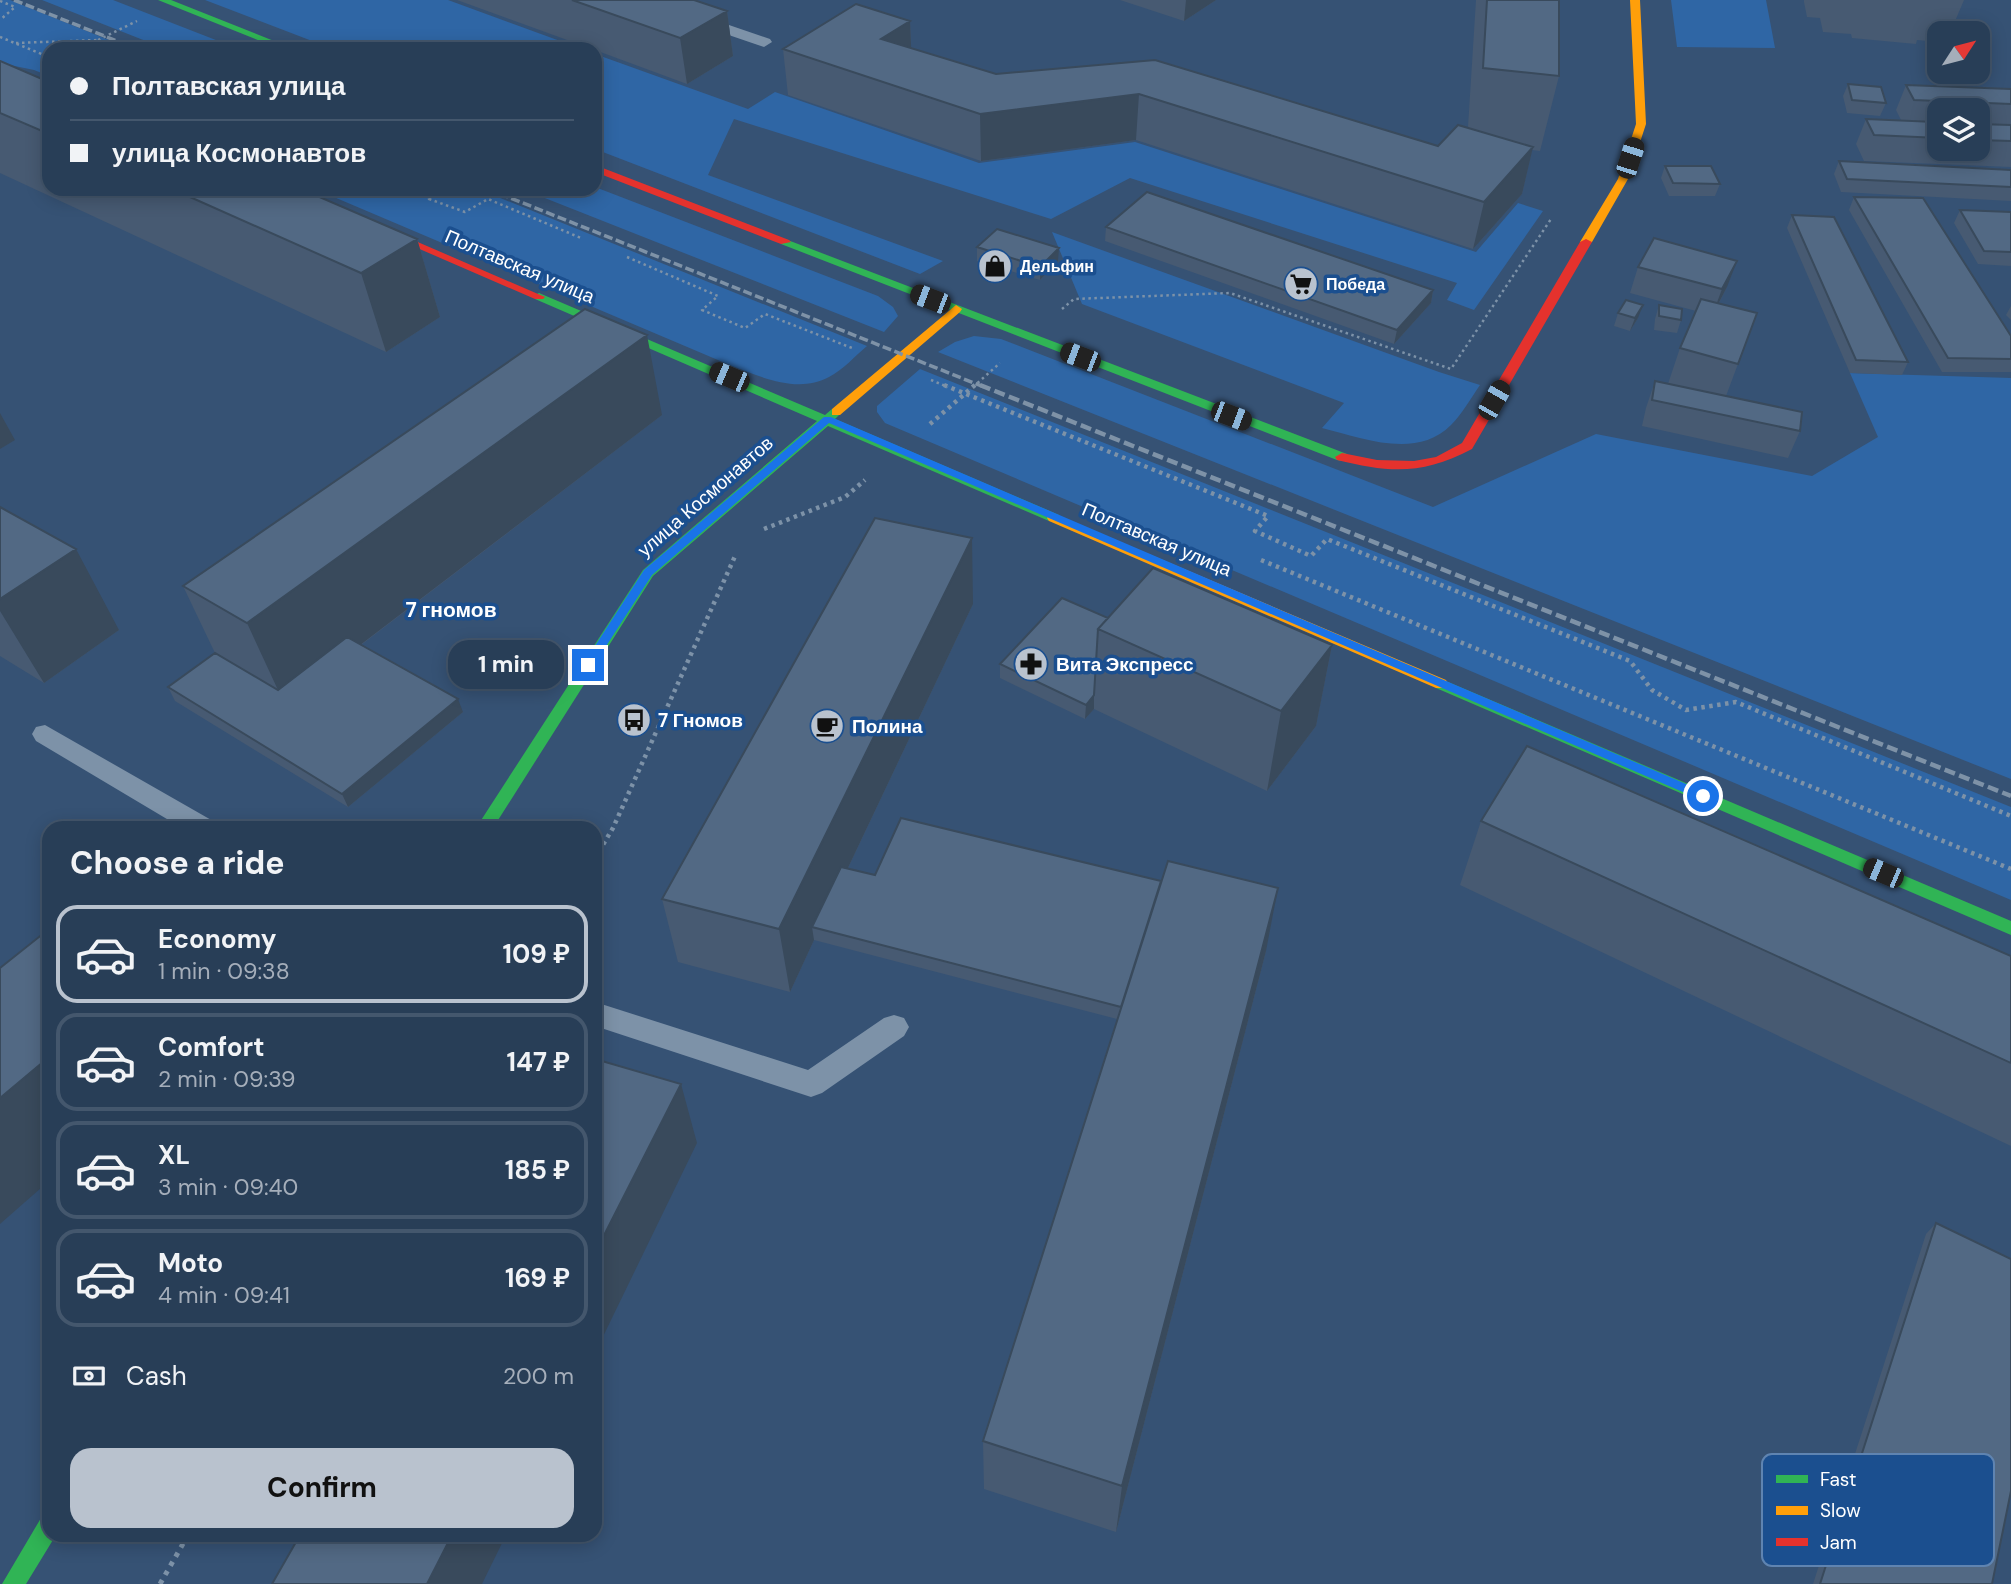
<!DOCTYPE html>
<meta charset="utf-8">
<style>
:root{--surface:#283e57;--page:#344961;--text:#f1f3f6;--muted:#a5aeba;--line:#44576d;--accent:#b9c2ce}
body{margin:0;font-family:"DM Sans",sans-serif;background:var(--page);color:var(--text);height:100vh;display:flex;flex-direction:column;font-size:26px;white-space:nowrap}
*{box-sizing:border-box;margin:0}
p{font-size:23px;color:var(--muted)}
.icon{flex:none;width:38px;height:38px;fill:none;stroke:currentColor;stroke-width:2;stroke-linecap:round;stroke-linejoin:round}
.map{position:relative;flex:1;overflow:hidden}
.details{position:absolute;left:42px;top:821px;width:560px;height:721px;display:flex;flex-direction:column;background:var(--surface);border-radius:21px;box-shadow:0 4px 18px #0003,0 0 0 2px var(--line)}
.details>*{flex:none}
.banner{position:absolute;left:42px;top:42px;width:560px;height:154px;border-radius:21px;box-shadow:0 4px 18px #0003,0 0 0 2px var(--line);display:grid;align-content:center;height:154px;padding:0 28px;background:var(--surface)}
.needle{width:46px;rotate:54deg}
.fabs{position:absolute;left:1927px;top:21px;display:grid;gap:14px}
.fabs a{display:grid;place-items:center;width:63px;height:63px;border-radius:14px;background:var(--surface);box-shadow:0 4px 18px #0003,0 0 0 2px var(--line);font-size:35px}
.end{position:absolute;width:32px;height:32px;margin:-16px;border:9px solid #1a73e8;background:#fff;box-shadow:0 0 0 4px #fff}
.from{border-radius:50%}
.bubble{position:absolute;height:49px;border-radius:21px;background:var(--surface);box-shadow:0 4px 18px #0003,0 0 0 2px var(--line);font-size:23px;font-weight:700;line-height:49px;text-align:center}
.car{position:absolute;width:21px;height:42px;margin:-21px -10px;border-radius:9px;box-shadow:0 0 5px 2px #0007;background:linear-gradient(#222 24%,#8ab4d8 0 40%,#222 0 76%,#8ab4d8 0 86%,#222 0)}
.banner b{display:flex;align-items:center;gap:24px;height:66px;font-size:26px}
.banner b+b{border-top:2px solid var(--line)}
.banner i{width:18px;height:18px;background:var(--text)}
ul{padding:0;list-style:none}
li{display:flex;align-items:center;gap:21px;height:98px;margin:0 14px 10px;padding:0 14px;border:4px solid var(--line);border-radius:21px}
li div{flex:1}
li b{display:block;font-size:26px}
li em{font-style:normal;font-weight:700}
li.selected{border-color:var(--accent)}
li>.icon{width:63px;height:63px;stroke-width:1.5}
h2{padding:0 28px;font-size:32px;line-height:84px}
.pay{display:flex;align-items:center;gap:18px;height:77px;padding:0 28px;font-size:26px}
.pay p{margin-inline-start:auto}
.cta{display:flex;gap:14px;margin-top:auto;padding:14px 28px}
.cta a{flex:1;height:80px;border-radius:21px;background:var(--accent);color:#111;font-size:28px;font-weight:700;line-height:80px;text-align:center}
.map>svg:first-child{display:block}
</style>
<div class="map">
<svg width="2011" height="1584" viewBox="0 0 2011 1584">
<rect width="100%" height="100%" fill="#365274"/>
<path fill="#2f66a5" d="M0,0H10L131,49H49V76L34,70L0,63Z
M42,0H113L239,49H166Z
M205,0H448L582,49H333Z
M1671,0H1766L1775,48L1677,47Z
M595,54L748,109L775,92L979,163L1135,142L1476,252L1518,203L1543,211L1474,310L1447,300L1457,283L1130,178L1051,219L734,119L708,175L943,261L920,274L595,149Z
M595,187L878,296L893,307L898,316L884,332L522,189H595Z
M315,189H478L867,346C855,356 843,370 829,377C796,395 756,375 725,363Z
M1052,232L1439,372L1480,385C1471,398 1462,414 1451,425C1416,460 1363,438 1322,428L1344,403L1082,304Z
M974,336L1001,339L1433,507L1596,434L1812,476L1878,437L1850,373L2011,378V779L938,352L955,342Z
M920,369L2011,807V900L885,423L877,412V406Z"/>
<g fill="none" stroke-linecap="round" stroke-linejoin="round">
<path stroke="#7d92a8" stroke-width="2.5" stroke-dasharray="2.5 3.5" stroke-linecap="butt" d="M0,1L15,7L0,20
M0,37L49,57
M98,40L137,21
M16,43L98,40L121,49
M444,189L429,199L465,212L488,199L581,238
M627,257L718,296L702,310L745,328L765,314L852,348
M1062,309L1074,299L1230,293L1451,369L1551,219
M931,380L948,387
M973,387L1000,363"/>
<path stroke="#7d92a8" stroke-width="4.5" stroke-dasharray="3.5 4.5" stroke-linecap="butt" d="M944,385L1268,516L1255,531L1311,556L1327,539L1630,661L1652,690L1686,710L1736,702L2011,816
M930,424L975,385
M764,529L845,497L865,480
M1261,560L2011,869
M595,858L613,828L736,554"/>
<path stroke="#7d92a8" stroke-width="5" stroke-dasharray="4.5 6" stroke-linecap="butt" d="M160,1584L188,1535"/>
<path fill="#7d92a8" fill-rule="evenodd" d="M633,0H656L770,39L772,42L764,47L758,45L635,3Z
M45,725L213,821L217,828H182L36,741L32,734L36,727Z
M595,1002L808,1070L884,1018L894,1015L904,1018L909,1027L904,1036L822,1093L811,1097L595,1026Z"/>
<path fill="#30b455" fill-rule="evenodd" d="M158,0H171L294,49H280Z
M785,239L1347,454L1349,457L1342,461L1337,460L781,244V240Z
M539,293L825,415L832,409H840L842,412L835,419L1059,515L1061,518L1059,521H1049L828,426L653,576L493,828H476L643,570L817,421L535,299V295Z
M1441,679L2011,921V935L1436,688L1434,684Z
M49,1515V1535H56L26,1584H2L41,1518Z"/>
<path fill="#ff9f0a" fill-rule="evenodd" d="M1630,0H1640L1646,124L1628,179L1592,242L1586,245L1580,242L1618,179L1636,124Z
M956,305L962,309L960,312L840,415H832V409Z
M1054,514L1446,680L1448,684L1446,688H1436L1049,521L1047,518L1049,515Z"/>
<path fill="#e5322d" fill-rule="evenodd" d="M595,165L789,240L791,242L781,244L595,172Z
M281,189H295L545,297L543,299H535Z
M1586,239L1592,242L1472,449C1423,475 1390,473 1337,460L1335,457L1342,453L1377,460L1414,461L1436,457L1462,443L1580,242Z"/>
<path stroke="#7e92a7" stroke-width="3.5" stroke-dasharray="9 3.5" stroke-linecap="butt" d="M14,0L137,49
M488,189L984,387"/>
<path stroke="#7e92a7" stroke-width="4.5" stroke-dasharray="11 4.5" stroke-linecap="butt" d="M980,385L2011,796"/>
</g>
<path fill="#475a72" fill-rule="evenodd" d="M457,0H694L727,11L733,56L687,84L595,50V49H592Z
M1120,0H1216L1184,21Z
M1476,0H1559V76L1540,151L1532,150L1522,194L1473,249L1136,140L981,161L788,95L783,49L910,21L911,48L996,74L1155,60L1438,146L1468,127Z
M1804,0H1964L1950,33H1939V42L1917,40L1916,44L1852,38L1851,34L1823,32L1820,18L1807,17L1804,2Z
M0,61L49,82V189H301L417,239L440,317L386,352L0,173Z
M1848,84L1886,103L1880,116L1847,113L1843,96Z
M1906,85L2011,89V167L1864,161L1856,144L1866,119L1901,120L1896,110ZM1939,110H1978V149H1939Z
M1839,161L2011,170V201L1841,192L1834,174Z
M1665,166L1720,184L1715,196H1669L1661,178Z
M1854,197L2011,336V372H1942L1849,210Z
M1960,210L2011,212V266L1978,264L1954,223Z
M1792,215L1908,362L1902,375L1850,373L1787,228Z
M1106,227L1433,290L1431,303L1394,344L1105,241Z
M977,247L1058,261L1040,280L977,261Z
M1638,267L1727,287L1719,303L1757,313L1726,396L1800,431L1788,458L1642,426L1646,408L1655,381L1668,384L1680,348L1696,311L1630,293Z
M1659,305L1681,320L1677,333L1654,330L1655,319Z
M2011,306V320L2006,315Z
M1618,313L1638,318L1630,331L1614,326Z
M662,415L361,645L463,712L348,807L175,701L168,687L215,653L183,586Z
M0,507L119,630L44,683L0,656Z
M973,604L848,868L875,875L1266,951L1116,1532L984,1489L983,1441L1117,1019L814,940L790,992L678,962L662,899Z
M1108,618L1332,645L1316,726L1267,791L1094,709L1085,719L1000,678V664Z
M1481,821L2011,956V1146L1460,885Z
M1936,1223L1992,1584H1813L1926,1234Z"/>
<path fill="#394a5c" d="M1186,0H1216L1184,21Z
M727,11L733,56L687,84L680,38Z
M910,21L912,67L881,39Z
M1139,94L1136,140L981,161L980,114Z
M1533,147L1522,194L1473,249L1484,202Z
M417,239L440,317L386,352L361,273Z
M1059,248L1058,261L1040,280V267Z
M1737,261L1727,287L1712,316L1722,289Z
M1433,290L1431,303L1394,344L1397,330Z
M1643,305L1638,318L1630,331L1635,318Z
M647,335L662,415L284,703L247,623Z
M0,413L15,440L0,449Z
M972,538L973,604L819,929L812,927L814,940L790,992L779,929Z
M76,549L119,630L44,683L0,611V599Z
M1332,645L1316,726L1267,791L1281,711Z
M1094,695V709L1085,719L1086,705Z
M458,699L463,712L348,807L342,794Z
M1278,888L1266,951L1116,1532L1122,1486Z
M49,1057V1181L0,1224V1098Z
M681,1084L697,1143L595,1353V1253Z
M452,1535H506L482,1584H427Z"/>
<path fill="#526984" stroke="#394a5c" stroke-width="2" d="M572,0H694L727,11L680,38Z
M1487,0H1559V76L1483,68Z
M856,4L910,21L881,39L996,74L1155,60L1438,146L1458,125L1533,147L1484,202L1139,94L980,114L783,49Z
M0,61L49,82V134L0,113Z
M1848,84L1881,87L1886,103L1852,100Z
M1906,85L2011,89V104L1914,100Z
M1866,119L1934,122L1933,119H1939V138L1874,135Z
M1978,124L2011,125V141L1978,140Z
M1839,161L2011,170V187L1847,179Z
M1665,166H1711L1720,184L1673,183Z
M172,189H301L417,239L361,273Z
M1147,192L1433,290L1397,330L1106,227Z
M1854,197L1923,198L2011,336V359L1948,358Z
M1960,210L2011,212V252L1984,251Z
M1792,215L1834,217L1908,362L1856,360Z
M997,229L1059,248L1040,267L977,247Z
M1654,238L1737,261L1722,289L1638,267Z
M1701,299L1757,313L1738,364L1680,348Z
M1626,300L1643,305L1635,318L1618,313Z
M1659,305L1682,309L1681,320L1659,316Z
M585,309L647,335L247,623L183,586Z
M1655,381L1802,412L1800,431L1652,400Z
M0,507L76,549L0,599Z
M875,518L972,538L779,929L662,899Z
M1153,568L1332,645L1281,711L1098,629Z
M1062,598L1108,618L1098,629L1094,695L1086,705L1000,664Z
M347,637L458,699L342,794L168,687L215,653L278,690Z
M1527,746L2011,956V1063L1481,821Z
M901,818L1161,881L1121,1007L812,927L841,867L875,875Z
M1168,861L1278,888L1122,1486L983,1441Z
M49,929V1057L0,1098V968Z
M595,1059L681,1084L595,1253Z
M1936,1223L2011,1259V1491L1992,1584H1820Z
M300,1535H452L427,1584H272Z"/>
<path fill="#1a73e8" d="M824,417H831L1707,793L1709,796L1703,800L1699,799L829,423L652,575L592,668H584V663L644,570Z"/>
<defs>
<g id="shop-disc" transform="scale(1.75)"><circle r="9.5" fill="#b9c2ce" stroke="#1b4f8f"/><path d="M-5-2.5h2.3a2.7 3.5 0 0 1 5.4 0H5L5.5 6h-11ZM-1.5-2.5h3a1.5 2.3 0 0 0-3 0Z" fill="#111"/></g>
<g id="supermarket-disc" transform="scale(1.75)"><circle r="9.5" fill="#b9c2ce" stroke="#1b4f8f"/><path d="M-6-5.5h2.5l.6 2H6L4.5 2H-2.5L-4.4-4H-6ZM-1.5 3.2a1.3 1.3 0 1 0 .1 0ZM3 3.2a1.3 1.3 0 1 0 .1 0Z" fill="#111"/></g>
<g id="pharmacy-disc" transform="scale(1.75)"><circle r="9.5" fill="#b9c2ce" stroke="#1b4f8f"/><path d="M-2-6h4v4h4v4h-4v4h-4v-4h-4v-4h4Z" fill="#111"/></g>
<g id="bus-disc" transform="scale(1.75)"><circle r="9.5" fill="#b9c2ce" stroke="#1b4f8f"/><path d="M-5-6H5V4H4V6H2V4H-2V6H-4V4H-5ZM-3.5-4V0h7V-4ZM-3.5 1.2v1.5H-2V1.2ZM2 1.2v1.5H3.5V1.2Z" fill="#111"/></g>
<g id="cafe-disc" transform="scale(1.75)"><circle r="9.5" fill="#b9c2ce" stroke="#1b4f8f"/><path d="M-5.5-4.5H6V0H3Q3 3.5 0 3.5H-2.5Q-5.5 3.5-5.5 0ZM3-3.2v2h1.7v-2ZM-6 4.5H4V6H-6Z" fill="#111"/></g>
</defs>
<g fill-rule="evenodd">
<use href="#shop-disc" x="995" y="266"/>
<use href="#supermarket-disc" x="1301" y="284"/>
<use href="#pharmacy-disc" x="1031" y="664"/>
<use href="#bus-disc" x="634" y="720"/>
<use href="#cafe-disc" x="827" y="726"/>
</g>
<g text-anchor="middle" stroke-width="7" stroke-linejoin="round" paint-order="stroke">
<g font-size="16" font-weight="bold" fill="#fff" stroke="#1b4f8f" text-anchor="start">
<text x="1020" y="272">Дельфин</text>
<text x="1326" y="290">Победа</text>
</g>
<g font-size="19" fill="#fff" stroke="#1b4f8f">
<text transform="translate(520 266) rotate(23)" y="7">Полтавская улица</text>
<text transform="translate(705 496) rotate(-41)" y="7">улица Космонавтов</text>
<text transform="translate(1157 539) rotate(23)" y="7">Полтавская улица</text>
</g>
<g font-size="19" font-weight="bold" fill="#fff" stroke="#1b4f8f" text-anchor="start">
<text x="1056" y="671">Вита Экспресс</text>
<text x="658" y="727">7 Гномов</text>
<text x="852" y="733">Полина</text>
</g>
<g font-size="21" font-weight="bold" fill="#fff" stroke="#1b4f8f">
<text x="451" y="617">7 гномов</text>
</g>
</g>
<rect x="1762" y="1454" width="232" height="112" rx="10" fill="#1b4f8f" stroke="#5f84b1" stroke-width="2"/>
<rect x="1776" y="1475" width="32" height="8" fill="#30b455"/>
<rect x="1776" y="1506" width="32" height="9" fill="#ff9f0a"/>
<rect x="1776" y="1538" width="32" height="8" fill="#e5322d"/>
<g font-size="19" fill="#fff">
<text x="1820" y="1486">Fast</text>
<text x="1820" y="1517">Slow</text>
<text x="1820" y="1549">Jam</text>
</g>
</svg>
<div class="fabs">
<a><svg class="needle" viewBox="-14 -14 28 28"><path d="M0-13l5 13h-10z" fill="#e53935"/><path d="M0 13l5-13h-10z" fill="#a5aeba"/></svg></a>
<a><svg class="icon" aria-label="layers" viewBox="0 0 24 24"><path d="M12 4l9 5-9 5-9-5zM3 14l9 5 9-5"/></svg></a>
</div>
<i class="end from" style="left:1703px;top:796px"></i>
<i class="end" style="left:588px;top:665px"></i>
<div class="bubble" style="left:448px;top:640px;width:116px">1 min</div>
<i class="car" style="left:1630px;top:158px;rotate:18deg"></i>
<i class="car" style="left:930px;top:299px;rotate:291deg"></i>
<i class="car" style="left:1080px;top:357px;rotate:291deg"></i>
<i class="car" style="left:729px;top:377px;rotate:293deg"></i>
<i class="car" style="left:1494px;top:400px;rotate:30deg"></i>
<i class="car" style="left:1231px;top:416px;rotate:111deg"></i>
<i class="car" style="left:1883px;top:873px;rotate:293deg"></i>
<div class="banner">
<b><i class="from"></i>Полтавская улица</b>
<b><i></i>улица Космонавтов</b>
</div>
<section class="details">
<h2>Choose a ride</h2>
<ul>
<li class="selected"><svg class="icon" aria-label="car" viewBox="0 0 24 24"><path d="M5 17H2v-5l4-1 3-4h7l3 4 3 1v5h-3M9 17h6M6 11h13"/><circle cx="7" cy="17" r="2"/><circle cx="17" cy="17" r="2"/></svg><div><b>Economy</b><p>1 min · 09:38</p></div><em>109 ₽</em></li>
<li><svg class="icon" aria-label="car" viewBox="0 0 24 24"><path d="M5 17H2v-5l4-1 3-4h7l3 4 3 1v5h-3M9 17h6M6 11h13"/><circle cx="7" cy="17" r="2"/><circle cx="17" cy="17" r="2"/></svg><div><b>Comfort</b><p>2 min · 09:39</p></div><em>147 ₽</em></li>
<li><svg class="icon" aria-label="car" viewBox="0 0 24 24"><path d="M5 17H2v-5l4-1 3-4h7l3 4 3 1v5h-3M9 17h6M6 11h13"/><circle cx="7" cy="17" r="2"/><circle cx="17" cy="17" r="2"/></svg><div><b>XL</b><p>3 min · 09:40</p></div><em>185 ₽</em></li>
<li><svg class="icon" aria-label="car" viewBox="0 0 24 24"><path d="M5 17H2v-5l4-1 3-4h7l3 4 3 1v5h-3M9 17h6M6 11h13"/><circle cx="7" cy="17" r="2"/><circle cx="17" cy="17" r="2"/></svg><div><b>Moto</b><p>4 min · 09:41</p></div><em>169 ₽</em></li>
</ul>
<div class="pay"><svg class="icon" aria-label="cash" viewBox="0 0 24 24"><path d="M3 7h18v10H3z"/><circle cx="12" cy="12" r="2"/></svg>Cash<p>200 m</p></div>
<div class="cta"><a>Confirm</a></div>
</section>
</div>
